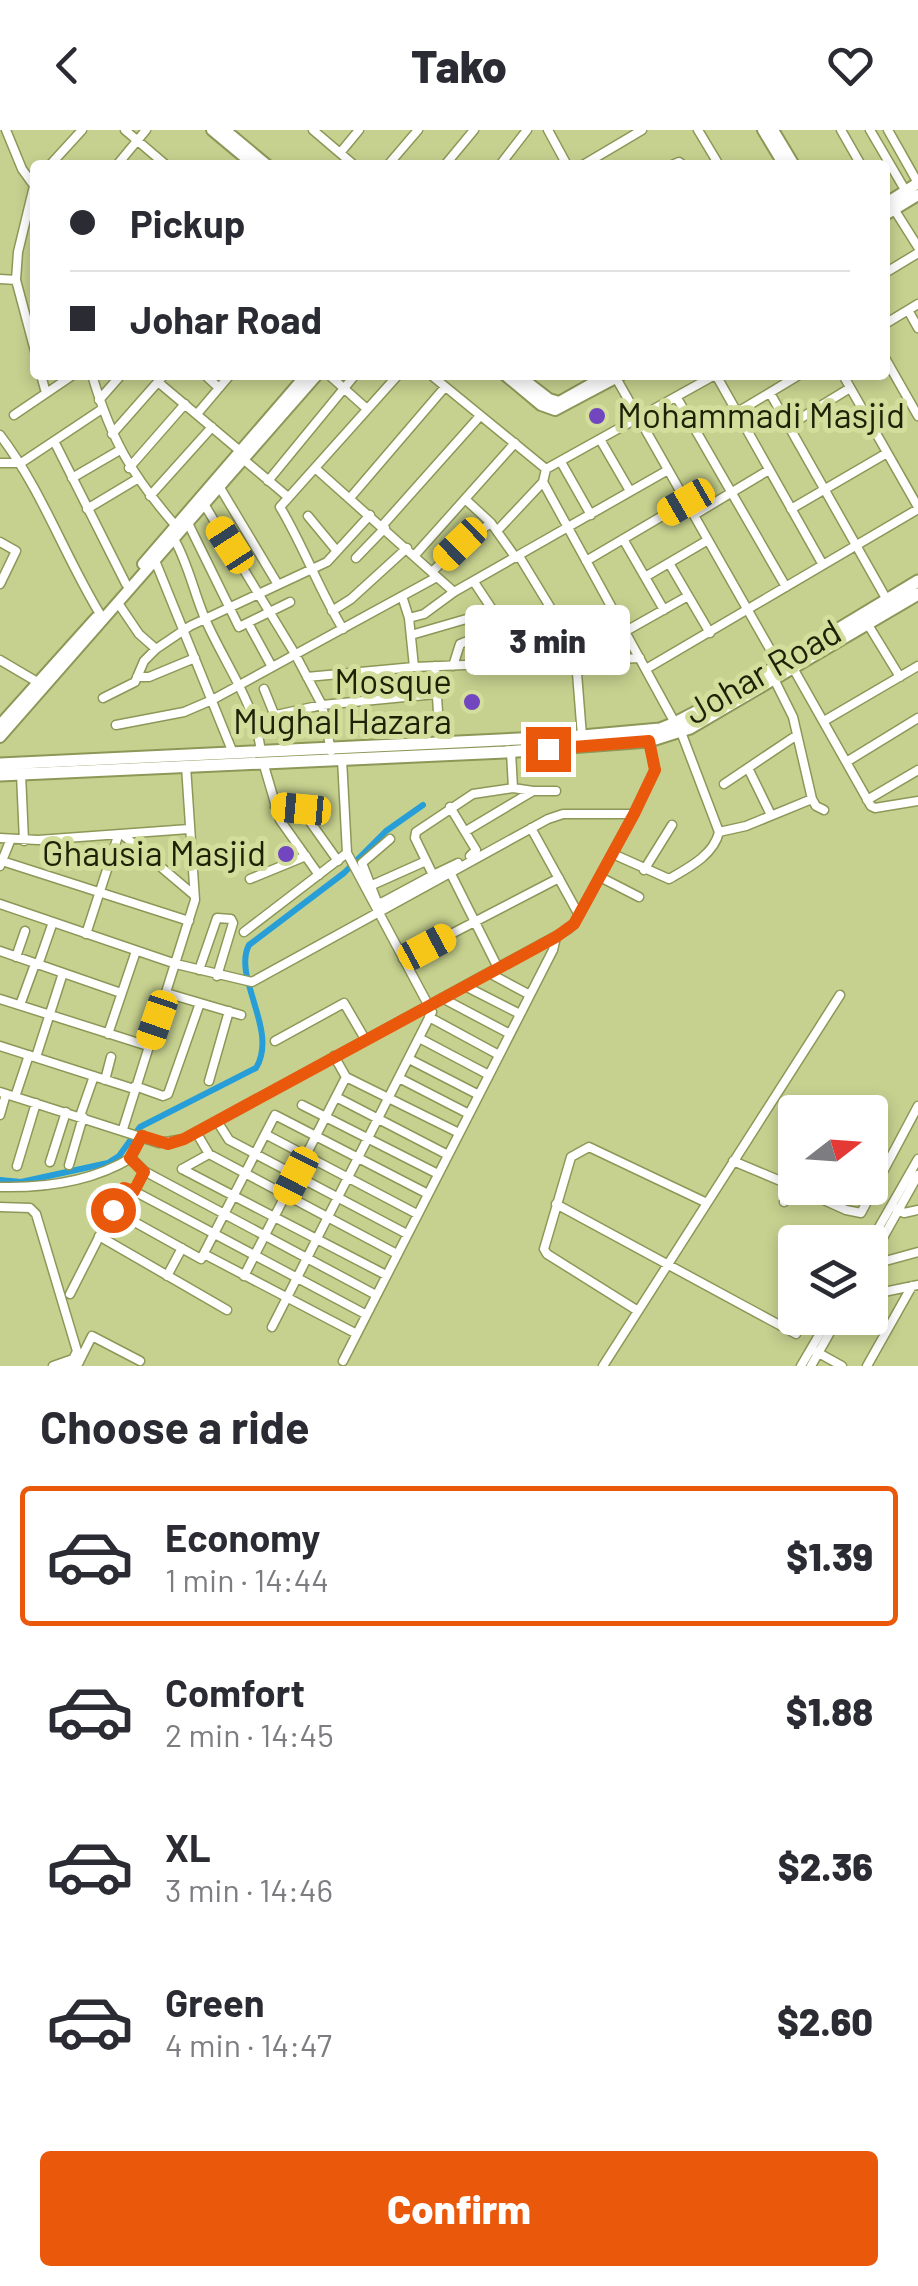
<!DOCTYPE html>
<meta charset="utf-8">
<style>
:root{--surface:#fff;--page:#f2f2f3;--text:#2b2b33;--muted:#7c7c81;--line:#e1e1e2;--accent:#ea580c}
body{margin:0;font-family:Barlow,sans-serif;background:var(--page);color:var(--text);height:100vh;display:flex;flex-direction:column;font-size:38px;white-space:nowrap}
*{box-sizing:border-box;margin:0}
p{font-size:32px;color:var(--muted)}
.icon{flex:none;width:55px;height:55px;fill:none;stroke:currentColor;stroke-width:2;stroke-linecap:round;stroke-linejoin:round}
.map{position:relative;height:1236px;overflow:hidden}
.details{display:flex;flex-direction:column;background:var(--surface);flex:1}
.details>*{flex:none}
.top-card{position:absolute;left:30px;top:30px;width:860px;height:220px;border-radius:10px;box-shadow:0 5px 15px #0003;display:grid;align-content:center;height:220px;padding:0 40px;background:var(--surface)}
.needle{width:65px;rotate:73deg}
.controls{position:absolute;left:778px;top:965px;display:grid;gap:20px}
.controls a{display:grid;place-items:center;width:110px;height:110px;border-radius:10px;background:var(--surface);box-shadow:0 5px 15px #0003;font-size:50px}
.end{position:absolute;width:45px;height:45px;margin:-22px;border:12px solid #ea580c;background:#fff;box-shadow:0 0 0 5px #fff}
.from{border-radius:50%}
.bubble{position:absolute;height:70px;border-radius:10px;background:var(--surface);box-shadow:0 5px 15px #0003;font-size:32px;font-weight:800;line-height:70px;text-align:center}
.car{position:absolute;width:30px;height:60px;margin:-30px -15px;border-radius:12px;box-shadow:0 0 8px 2px #0007;background:linear-gradient(#f5c518 24%,#345 0 40%,#f5c518 0 76%,#345 0 86%,#f5c518 0)}
.top-card b{display:flex;align-items:center;gap:35px;height:95px;font-size:38px}
.top-card b+b{border-top:2px solid var(--line)}
.top-card i{width:25px;height:25px;background:var(--text)}
ul{padding:0;list-style:none}
li{display:flex;align-items:center;gap:30px;height:140px;margin:0 20px 15px;padding:0 20px;border:5px solid transparent;border-radius:10px}
li div{flex:1}
li b{display:block;font-size:38px}
li em{font-style:normal;font-weight:800}
li.active{border-color:var(--accent)}
li>.icon{width:90px;height:90px;stroke-width:1.5}
h2{padding:0 40px;font-size:45px;line-height:120px}
.action{display:flex;gap:20px;margin-top:auto;padding:20px 40px}
.action a{flex:1;height:115px;border-radius:10px;background:var(--accent);color:#fff;font-size:40px;font-weight:800;line-height:115px;text-align:center}
header{display:flex;justify-content:space-between;align-items:center;height:130px;padding:0 40px;background:var(--surface);font-size:45px;font-weight:800}
.map>svg:first-child{display:block}
</style>
<header><svg class="icon" aria-label="back" viewBox="0 0 24 24"><path d="M15 5l-7 7 7 7"/></svg>Tako<svg class="icon" aria-label="heart" viewBox="0 0 24 24"><path d="M12 20l-8-8c-3-5 5-10 8-4 3-6 11-1 8 4z"/></svg></header>
<div class="map">
<svg width="918" height="1236" viewBox="0 0 918 1236">
<rect width="100%" height="100%" fill="#c6d18f"/>
<g fill="none" stroke-linecap="round" stroke-linejoin="round">
<path stroke="#279ed8" stroke-width="6" d="M0,1050L21,1052L108,1033L119,1026L140,997L256,938C279,901 232,847 249,815L344,743L386,701L423,675"/>
<g stroke="#8d9757" stroke-width="11">
<path id="street" d="M6,0L22,39L35,57
M125,0L166,35
M313,0L354,35
M548,0L567,35
M698,0L719,35
M841,0L861,35
M870,0L908,65
M888,0L918,53
M340,23L359,0
M50,35L82,0
M117,35L146,0
M388,35L418,0
M445,35L474,0
M500,35L527,0
M583,35L642,0
M672,35L679,32L683,35
M35,52L18,122L16,150L35,221
M894,79L918,117
M885,143L918,123
M0,149L16,150
M908,180L918,198
M885,194L918,174
M885,228L918,286
M41,245L46,263
M92,245C111,309 131,344 175,395
M205,245L219,258
M329,245L367,279
M431,245L546,339
M716,245L823,435
M843,245L918,377
M616,248L779,535
M158,252L240,321
M770,263L887,470
M677,268L786,457
M99,270L121,245
M736,283L799,245
M197,284L230,245
M14,285L73,245
M788,296L850,258
M112,304L164,245
M0,305C42,360 64,425 100,484
M54,311L126,454
M601,311L630,361
M243,329L288,367
M561,332L591,385
M0,333H21L102,279
M129,338L185,274
M315,338L454,462
M72,348L120,320
M268,351L355,245
M219,356L277,453
M150,366L212,297
M350,368L445,257
M465,369L491,393L516,428
M204,374L295,524L322,575L331,621
M87,379L137,349
M791,379L887,323
M694,385L769,340
M308,386L336,420
M188,393L239,497L290,472
M382,396L480,286
M497,401L543,352
M174,409C189,435 194,464 206,491C226,536 255,573 261,622
M623,409L664,480
M0,412L16,421L0,454
M415,425L515,313
M519,426L575,518L582,606
M154,428L233,623
M356,428L385,398
M586,431L686,372
M669,433L710,503
M432,442L460,414L491,393
M645,447L708,410
M474,452L527,532
M402,466L409,488L414,537
M118,473L139,504L156,519
M332,481L351,469L407,418
M409,488L424,484L454,462L668,340
M248,493L272,537
M867,493L900,547
M343,499C319,460 304,417 280,377L398,245
M626,501L688,466
M411,505L494,481
M0,530L39,553
M435,536L440,613
M453,536L460,514L504,497
M793,538L871,676L875,678L918,671
M646,539L918,379
M137,547H149L195,528
M307,547L414,537L640,528
M774,549L793,587L812,669L816,676L824,680
M264,559L283,606L286,620
M103,568L135,552L144,531L156,519L190,496L327,432L370,385
M276,585L322,575L436,564
M824,591L918,536
M675,593L543,352L546,339L715,245
M116,595L184,582L212,570L437,447
M511,622L513,658
M848,631L918,588
M263,632L280,690L319,745
M748,638L771,685
M21,644L24,711
M724,654L797,605
M867,670L918,640
M275,677L301,679L338,731
M450,677L476,720L470,726
M531,698L579,785
M466,701L533,661H556
M719,702L746,696L812,669
M123,705L194,765
M0,708L38,710L189,699
M390,709L362,733L377,772L381,773L433,745
M613,724L669,749C688,738 714,725 719,702L681,602
M2,731L189,791
M458,733L433,745L415,708L416,702L473,664L513,658L533,661
M0,736L10,711
M644,740L672,695
M450,742L498,838
M600,747L639,767
M250,749L306,726
M370,756L426,731
M0,774L176,834L252,852L548,689L563,684H634
M244,802L347,723
M86,804L118,706
M0,821L121,863
M16,827L25,801
M403,829L559,748
M38,835L53,792
M199,840L217,788L231,789L233,793L217,846
M489,843L530,865
M465,856L520,884
M166,863L241,885
M442,868L510,904
M0,869L148,916
M20,875L35,834
M429,887L499,925
M108,904L136,821
M419,908L489,945
M275,911L344,873L365,909
M0,916L134,959
M334,926L346,947L459,1003
M36,927L63,843
M409,929L479,965
M399,948L469,984
M105,950L111,927
M209,951L229,881
M135,956L163,966L168,964L200,873
M0,962L159,1013L184,1009L567,800L574,794L634,684L655,640L649,611
M15,967L29,925
M336,967L448,1025
M302,975L438,1044
M0,985L6,964
M80,986L94,946
M217,991L229,1010L407,1104
M123,999L195,770L186,636
M196,1002L209,1024L397,1124
M265,1004L417,1084
M733,1031L795,1057
M50,1032L66,982
M69,1035L83,987
M17,1036L36,973
M182,1039L386,1145
M182,1039L209,1024
M144,1041L376,1165
M0,1057C44,1058 93,1051 131,1028
M797,1058L846,1080L861,1083L918,976
M134,1061L365,1184
M784,1072L793,1055
M556,1074L796,1204
M0,1077L30,1078L36,1084L77,1221L70,1236
M895,1078L904,1083L918,1080
M113,1080L201,1129L275,985L428,1064
M99,1106L227,1180
M870,1113L918,1029
M204,1124L355,1203
M870,1131L918,1045
M870,1131L878,1133L918,1122
M167,1146L182,1118
M244,1146L346,947
M70,1164L124,1058L134,1061L144,1041L131,1028L142,1005
M874,1164L918,1155
M638,1181L547,1124L544,1119L571,1027L589,1017L707,1073
M272,1197L432,882L347,723L342,629
M815,1221L842,1236
M343,1231L553,820L556,807
M53,1236L73,1229
M77,1236L92,1206L140,1231
M603,1236L840,865
M801,1236L829,1188
M811,1236L838,1188
M867,1236L912,1156"/>
</g>
<g stroke="#8d9757" stroke-width="14">
<path id="secondary" d="M212,0L254,35
M225,0L267,35
M763,0L784,35
M773,0L794,35
M885,74L918,53
M885,85L918,65
M505,245L541,275L555,280L621,245
M518,245L549,269L559,272L607,245
M143,434L306,245
M0,595L96,488
M0,607L317,245"/>
</g>
<g stroke="#8d9757" stroke-width="15">
<path id="primary" d="M0,634L582,606L660,599L675,593L731,564L918,451
M0,645L505,622L649,611L690,598L918,464"/>
</g>
<use href="#street" stroke="#fff" stroke-width="8"/>
<use href="#secondary" stroke="#fff" stroke-width="10"/>
<use href="#primary" stroke="#fff" stroke-width="11"/>
</g>
<g fill="none" stroke-linecap="round" stroke-linejoin="round">
<path stroke="#ea580c" stroke-width="12" d="M113,1080L124,1058L134,1061L144,1042L130,1028L142,1006L168,1014L184,1009L556,807L574,794L634,684L655,640L649,611L548,619"/>
</g>
<g fill="#7246bf" stroke="#d3de9c" stroke-width="4">
<circle cx="597" cy="286" r="10"/>
<circle cx="472" cy="572" r="10"/>
<circle cx="286" cy="724" r="10"/>
</g>
<g text-anchor="middle" stroke-width="10" stroke-linejoin="round" paint-order="stroke">
<g font-size="35" fill="#1d2106" stroke="#d3de9c" text-anchor="end">
<text x="617" y="298" text-anchor="start">Mohammadi Masjid</text>
<text x="452" y="564">Mosque<tspan x="452" dy="40">Mughal Hazara</tspan></text>
<text x="266" y="736">Ghausia Masjid</text>
</g>
<g font-size="35" fill="#1d2106" stroke="#d3de9c">
<text transform="translate(763 542) rotate(-30)" y="12">Johar Road</text>
</g>
</g>
</svg>
<div class="controls">
<a><svg class="needle" viewBox="-14 -14 28 28"><path d="M0-13l5 13h-10z" fill="#e53935"/><path d="M0 13l5-13h-10z" fill="#7c7c81"/></svg></a>
<a><svg class="icon" aria-label="layers" viewBox="0 0 24 24"><path d="M12 4l9 5-9 5-9-5zM3 14l9 5 9-5"/></svg></a>
</div>
<i class="end from" style="left:113px;top:1080px"></i>
<i class="end" style="left:548px;top:619px"></i>
<div class="bubble" style="left:465px;top:475px;width:165px">3 min</div>
<i class="car" style="left:686px;top:372px;rotate:240deg"></i>
<i class="car" style="left:460px;top:414px;rotate:226deg"></i>
<i class="car" style="left:230px;top:415px;rotate:327deg"></i>
<i class="car" style="left:301px;top:679px;rotate:275deg"></i>
<i class="car" style="left:427px;top:817px;rotate:62deg"></i>
<i class="car" style="left:157px;top:890px;rotate:199deg"></i>
<i class="car" style="left:296px;top:1046px;rotate:207deg"></i>
<div class="top-card">
<b><i class="from"></i>Pickup</b>
<b><i></i>Johar Road</b>
</div>
</div>
<section class="details">
<h2>Choose a ride</h2>
<ul>
<li class="active"><svg class="icon" aria-label="car" viewBox="0 0 24 24"><path d="M5 17H2v-5l4-1 3-4h7l3 4 3 1v5h-3M9 17h6M6 11h13"/><circle cx="7" cy="17" r="2"/><circle cx="17" cy="17" r="2"/></svg><div><b>Economy</b><p>1 min · 14:44</p></div><em>$1.39</em></li>
<li><svg class="icon" aria-label="car" viewBox="0 0 24 24"><path d="M5 17H2v-5l4-1 3-4h7l3 4 3 1v5h-3M9 17h6M6 11h13"/><circle cx="7" cy="17" r="2"/><circle cx="17" cy="17" r="2"/></svg><div><b>Comfort</b><p>2 min · 14:45</p></div><em>$1.88</em></li>
<li><svg class="icon" aria-label="car" viewBox="0 0 24 24"><path d="M5 17H2v-5l4-1 3-4h7l3 4 3 1v5h-3M9 17h6M6 11h13"/><circle cx="7" cy="17" r="2"/><circle cx="17" cy="17" r="2"/></svg><div><b>XL</b><p>3 min · 14:46</p></div><em>$2.36</em></li>
<li><svg class="icon" aria-label="car" viewBox="0 0 24 24"><path d="M5 17H2v-5l4-1 3-4h7l3 4 3 1v5h-3M9 17h6M6 11h13"/><circle cx="7" cy="17" r="2"/><circle cx="17" cy="17" r="2"/></svg><div><b>Green</b><p>4 min · 14:47</p></div><em>$2.60</em></li>
</ul>
<div class="action"><a>Confirm</a></div>
</section>
